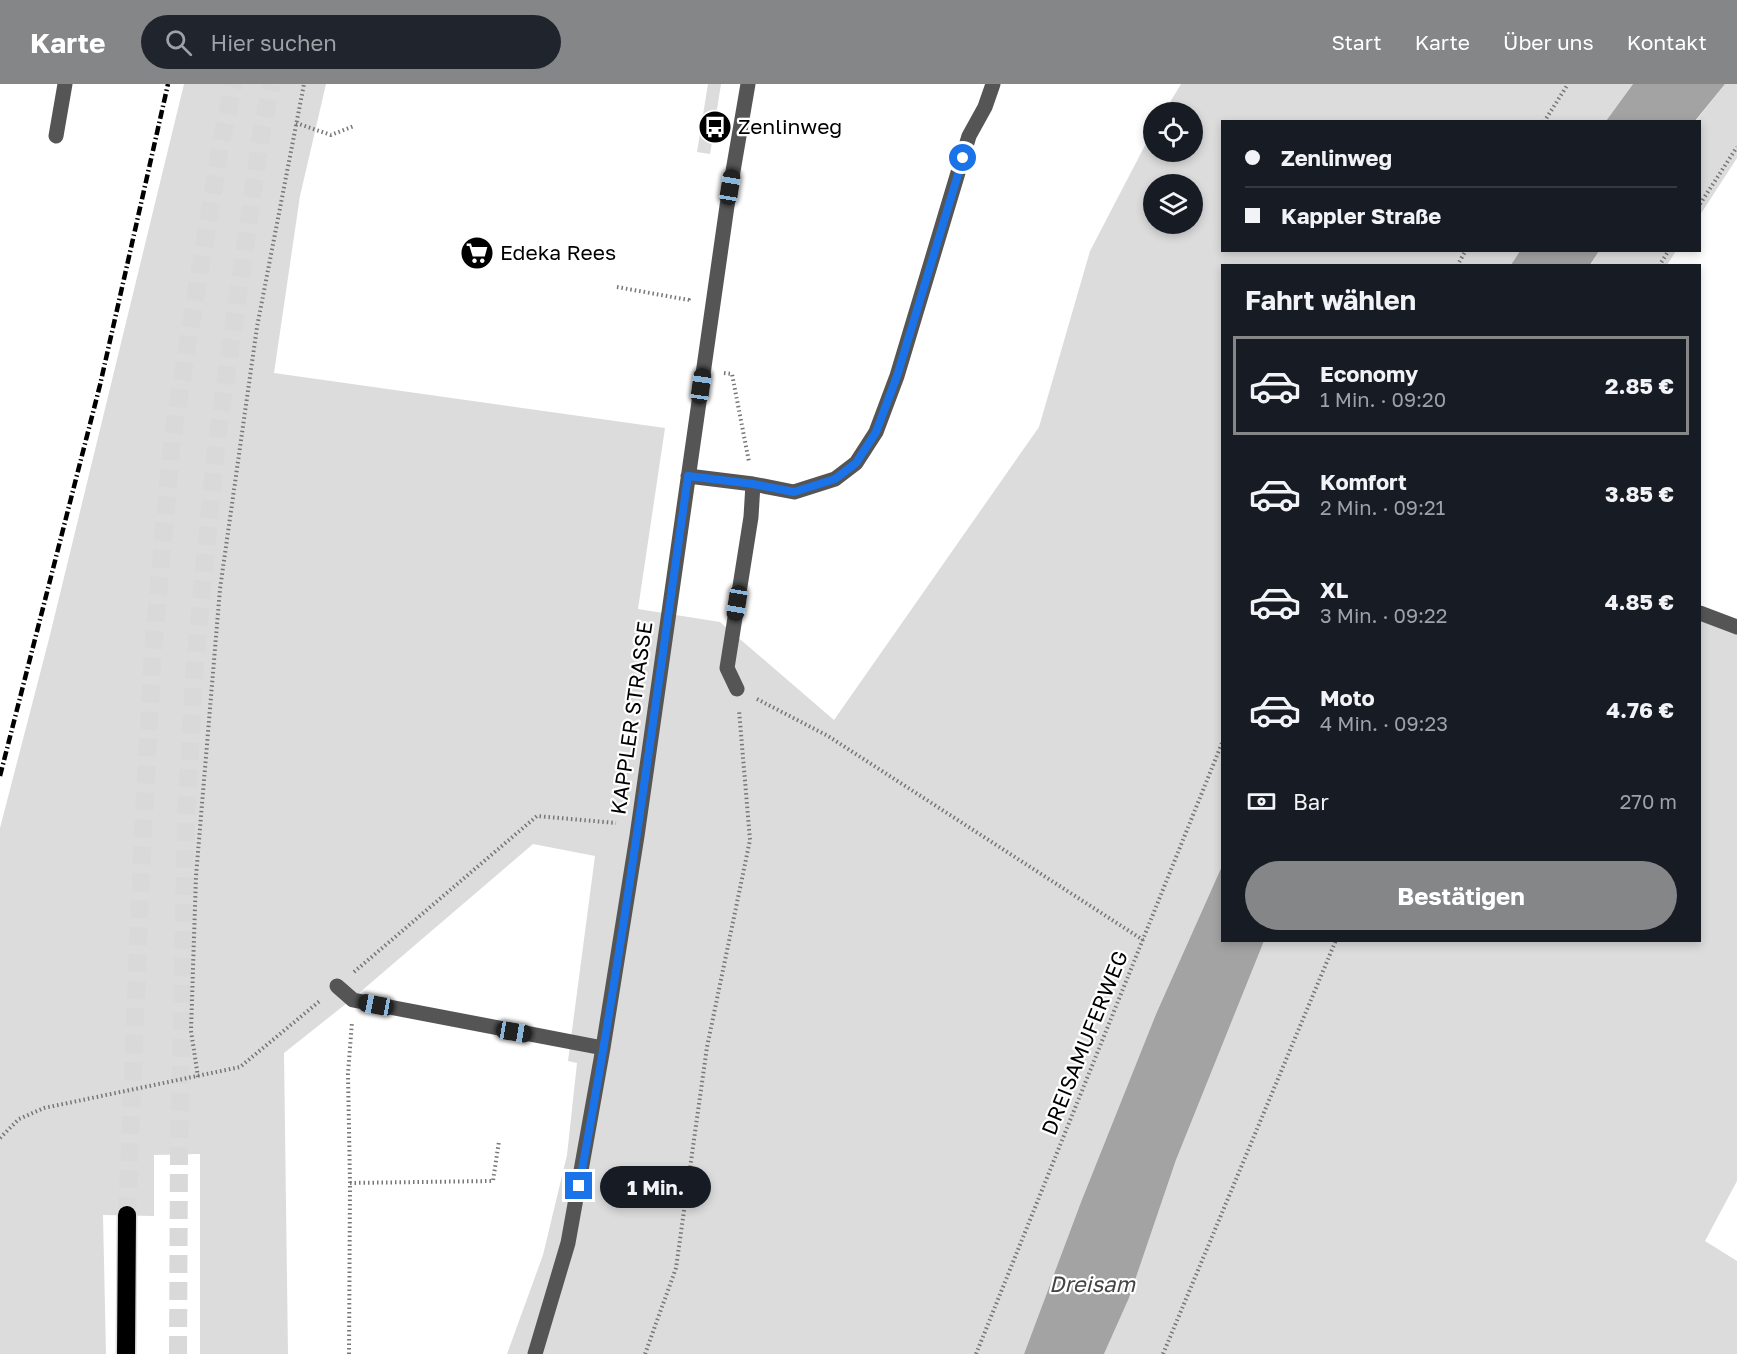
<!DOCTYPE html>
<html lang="de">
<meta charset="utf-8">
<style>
:root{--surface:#171b24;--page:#20242c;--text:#f1f3f6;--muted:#9ea1a6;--line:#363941;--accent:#858687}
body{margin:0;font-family:"Golos Text",sans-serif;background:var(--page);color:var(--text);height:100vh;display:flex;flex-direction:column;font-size:22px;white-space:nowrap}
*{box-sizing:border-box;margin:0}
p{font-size:20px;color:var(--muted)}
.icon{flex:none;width:33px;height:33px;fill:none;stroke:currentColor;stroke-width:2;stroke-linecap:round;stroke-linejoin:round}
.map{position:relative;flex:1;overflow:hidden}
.side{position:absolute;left:1221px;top:180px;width:480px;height:678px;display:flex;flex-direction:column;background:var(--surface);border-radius:0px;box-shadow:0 3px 9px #0003}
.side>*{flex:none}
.top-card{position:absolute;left:1221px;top:36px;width:480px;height:132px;border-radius:0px;box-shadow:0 3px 9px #0003;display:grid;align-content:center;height:132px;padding:0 24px;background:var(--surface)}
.fabs{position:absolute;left:1143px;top:18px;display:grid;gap:12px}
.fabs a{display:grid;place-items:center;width:60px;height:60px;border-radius:50%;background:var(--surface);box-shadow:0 3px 9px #0003;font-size:30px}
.end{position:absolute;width:27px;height:27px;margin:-14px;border:8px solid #1a73e8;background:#fff;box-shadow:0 0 0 3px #fff}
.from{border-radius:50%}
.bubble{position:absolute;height:42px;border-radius:21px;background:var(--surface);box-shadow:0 3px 9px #0003;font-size:20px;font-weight:700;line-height:42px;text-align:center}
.car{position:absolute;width:18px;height:36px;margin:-18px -9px;border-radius:8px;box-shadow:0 0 4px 2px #0007;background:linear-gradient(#222 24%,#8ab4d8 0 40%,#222 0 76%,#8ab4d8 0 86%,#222 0)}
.top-card b{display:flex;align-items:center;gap:21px;height:57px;font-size:22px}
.top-card b+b{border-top:2px solid var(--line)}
.top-card i{width:15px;height:15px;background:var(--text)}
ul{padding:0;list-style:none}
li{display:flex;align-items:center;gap:18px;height:99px;margin:0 12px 9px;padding:0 12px;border:3px solid transparent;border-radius:0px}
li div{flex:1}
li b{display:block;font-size:22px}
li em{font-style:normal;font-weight:700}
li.active{border-color:var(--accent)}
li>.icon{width:54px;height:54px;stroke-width:1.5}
h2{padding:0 24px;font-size:27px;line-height:72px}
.pay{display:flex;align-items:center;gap:15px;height:66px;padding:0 24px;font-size:22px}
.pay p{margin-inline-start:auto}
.cta{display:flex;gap:12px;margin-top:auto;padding:12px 24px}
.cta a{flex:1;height:69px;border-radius:36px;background:var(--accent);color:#fff;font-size:24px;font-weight:700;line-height:69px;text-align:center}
header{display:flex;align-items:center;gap:36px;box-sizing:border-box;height:84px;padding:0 30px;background:var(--accent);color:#fff}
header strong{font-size:28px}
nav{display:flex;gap:33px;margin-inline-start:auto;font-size:21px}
.search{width:420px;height:54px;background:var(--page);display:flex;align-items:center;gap:15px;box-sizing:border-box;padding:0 21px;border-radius:33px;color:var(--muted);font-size:22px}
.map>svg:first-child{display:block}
</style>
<header>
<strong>Karte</strong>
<div class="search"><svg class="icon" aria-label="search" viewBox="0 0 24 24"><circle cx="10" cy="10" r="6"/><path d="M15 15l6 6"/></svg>Hier suchen</div>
<nav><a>Start</a><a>Karte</a><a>Über uns</a><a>Kontakt</a></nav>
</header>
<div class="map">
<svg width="1737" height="1270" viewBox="0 0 1737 1270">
<rect width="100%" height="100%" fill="#fff"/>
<path fill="#dcdcdc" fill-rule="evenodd" d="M184,0H326L300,112L274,289L665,344L638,525L720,538L834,636L1039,343L1090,167L1153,46L1154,68H1192V28H1164L1181,0H1633L1606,37L1222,38V166L1520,167L1511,182H1222V782L1156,930L1081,1118L1024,1270H507L543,1171L567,1071L577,979L568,977L595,772L533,760L352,915L284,969L288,1270H200V1070L154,1071V1132L103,1131L106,1270H0V744L50,551ZM1154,100H1192V140H1154Z
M708,0H721L710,70L697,68Z
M1725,0H1737V74L1700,131V38H1695Z
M1599,167H1676L1667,181L1590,182Z
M1700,535L1737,549V1097L1705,1157L1737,1177V1270H1104L1129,1214L1176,1076L1264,857L1700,856Z"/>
<path fill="#a3a3a3" d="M1633,0H1725L1695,37H1606Z
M1520,167V166L1599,167L1590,181H1511Z
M1222,782V856L1264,857L1176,1076L1129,1214L1104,1270H1024L1081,1118L1156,930Z"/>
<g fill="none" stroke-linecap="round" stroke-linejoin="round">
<path stroke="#d9d9d9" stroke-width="18" stroke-dasharray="18 9" stroke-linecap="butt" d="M127,1131L142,767L153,567L172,356L222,53L234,0
M178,1270L179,1070L186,734L195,578L216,364L262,44L272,0"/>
<g stroke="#dbdbdb" stroke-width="21">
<path id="highway" d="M126,1270L127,1131"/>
</g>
<path stroke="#777" stroke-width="4" stroke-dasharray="1.5 3" stroke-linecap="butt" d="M1544,38L1568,0
M296,39L331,51L354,42
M1700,120L1737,63
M1457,182L1466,166
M1659,182L1669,166
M617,203L689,216V219
M724,289L732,290L749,378
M757,615L828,652L1143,856
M354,888L537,732L616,739
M198,993L191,947L196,792L220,505L257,243L304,0
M0,1054L19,1035L44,1024L240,983L321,916
M350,1099L493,1097L499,1057
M349,1270L350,1099L348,990L352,938
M645,1270L676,1184L707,963L750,756L739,626
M976,1270L1222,659
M1163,1270L1336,856"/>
<path stroke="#555" stroke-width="15" d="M56,52L65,0
M688,392L753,400L794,408L835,395L856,379L876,348L897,292L969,52L985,23L993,0
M1700,529L1737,543
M737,605L727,584L751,433L753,400
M337,902L353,916L603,964
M535,1270L568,1159L603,964L637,752L727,122L748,0"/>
<use href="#highway" stroke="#000" stroke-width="18"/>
<path stroke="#000" stroke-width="4.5" stroke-dasharray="9 3 1.5 3" stroke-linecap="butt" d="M0,692L100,301L168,0"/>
</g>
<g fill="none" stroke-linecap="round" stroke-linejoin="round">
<path stroke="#1a73e8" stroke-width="8" d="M579,1102C623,867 654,629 688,392L753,400L794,408L835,395L856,379L876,348L897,292L963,74"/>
</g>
<defs>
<g id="bus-disc" transform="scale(1.725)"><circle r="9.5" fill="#000" stroke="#fff"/><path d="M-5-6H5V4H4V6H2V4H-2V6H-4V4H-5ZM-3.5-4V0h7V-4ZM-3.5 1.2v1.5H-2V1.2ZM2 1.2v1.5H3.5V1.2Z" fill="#fff"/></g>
<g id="supermarket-disc" transform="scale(1.725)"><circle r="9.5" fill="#000" stroke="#fff"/><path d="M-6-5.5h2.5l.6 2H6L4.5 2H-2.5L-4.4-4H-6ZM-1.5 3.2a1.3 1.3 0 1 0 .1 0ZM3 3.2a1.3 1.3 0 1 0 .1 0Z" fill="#fff"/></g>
</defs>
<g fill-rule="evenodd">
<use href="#bus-disc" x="715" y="43"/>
<use href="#supermarket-disc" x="477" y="169"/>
</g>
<g text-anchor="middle" stroke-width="4.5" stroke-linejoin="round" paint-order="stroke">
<g font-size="21" fill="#000" stroke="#fff" text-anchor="start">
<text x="738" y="50">Zenlinweg</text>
<text x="500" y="176">Edeka Rees</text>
</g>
<g font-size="21" fill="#000" stroke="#fff">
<text transform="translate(632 634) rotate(-82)" y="7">KAPPLER STRASSE</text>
<text transform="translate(1085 959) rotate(-68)" y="7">DREISAMUFERWEG</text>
</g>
<g font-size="22" font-style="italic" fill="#444" stroke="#fff">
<text x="1092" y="1208">Dreisam</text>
</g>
</g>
</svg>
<div class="fabs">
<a><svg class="icon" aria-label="locate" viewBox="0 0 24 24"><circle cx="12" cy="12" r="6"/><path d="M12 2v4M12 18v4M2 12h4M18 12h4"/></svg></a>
<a><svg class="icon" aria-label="layers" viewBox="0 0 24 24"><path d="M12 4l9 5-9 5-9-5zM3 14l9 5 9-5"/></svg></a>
</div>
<i class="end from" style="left:963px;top:74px"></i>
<i class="end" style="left:579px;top:1102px"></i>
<div class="bubble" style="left:600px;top:1082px;width:111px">1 Min.</div>
<i class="car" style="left:730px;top:103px;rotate:9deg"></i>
<i class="car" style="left:701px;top:302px;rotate:8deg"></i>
<i class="car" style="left:737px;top:519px;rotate:189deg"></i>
<i class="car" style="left:376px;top:921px;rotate:281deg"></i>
<i class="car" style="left:514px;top:948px;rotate:100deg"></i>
<div class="top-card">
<b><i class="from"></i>Zenlinweg</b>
<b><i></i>Kappler Straße</b>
</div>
<section class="side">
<h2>Fahrt wählen</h2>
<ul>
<li class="active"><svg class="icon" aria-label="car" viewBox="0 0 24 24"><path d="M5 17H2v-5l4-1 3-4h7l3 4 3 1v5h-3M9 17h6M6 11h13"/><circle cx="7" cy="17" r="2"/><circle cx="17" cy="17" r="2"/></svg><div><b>Economy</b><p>1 Min. · 09:20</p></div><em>2.85 €</em></li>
<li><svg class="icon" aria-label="car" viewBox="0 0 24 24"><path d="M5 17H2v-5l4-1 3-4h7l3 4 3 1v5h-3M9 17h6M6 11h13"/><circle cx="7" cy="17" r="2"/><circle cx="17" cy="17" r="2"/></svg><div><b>Komfort</b><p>2 Min. · 09:21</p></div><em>3.85 €</em></li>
<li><svg class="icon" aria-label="car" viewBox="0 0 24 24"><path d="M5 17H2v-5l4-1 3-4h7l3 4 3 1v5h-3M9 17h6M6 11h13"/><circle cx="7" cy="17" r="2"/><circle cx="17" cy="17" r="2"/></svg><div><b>XL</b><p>3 Min. · 09:22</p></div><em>4.85 €</em></li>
<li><svg class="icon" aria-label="car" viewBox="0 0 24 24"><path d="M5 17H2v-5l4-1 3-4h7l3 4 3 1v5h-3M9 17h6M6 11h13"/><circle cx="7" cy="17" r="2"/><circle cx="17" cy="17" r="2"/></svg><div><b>Moto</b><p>4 Min. · 09:23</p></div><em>4.76 €</em></li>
</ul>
<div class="pay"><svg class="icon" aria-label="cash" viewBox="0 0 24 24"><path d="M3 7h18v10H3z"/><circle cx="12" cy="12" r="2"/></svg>Bar<p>270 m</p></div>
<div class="cta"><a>Bestätigen</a></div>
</section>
</div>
